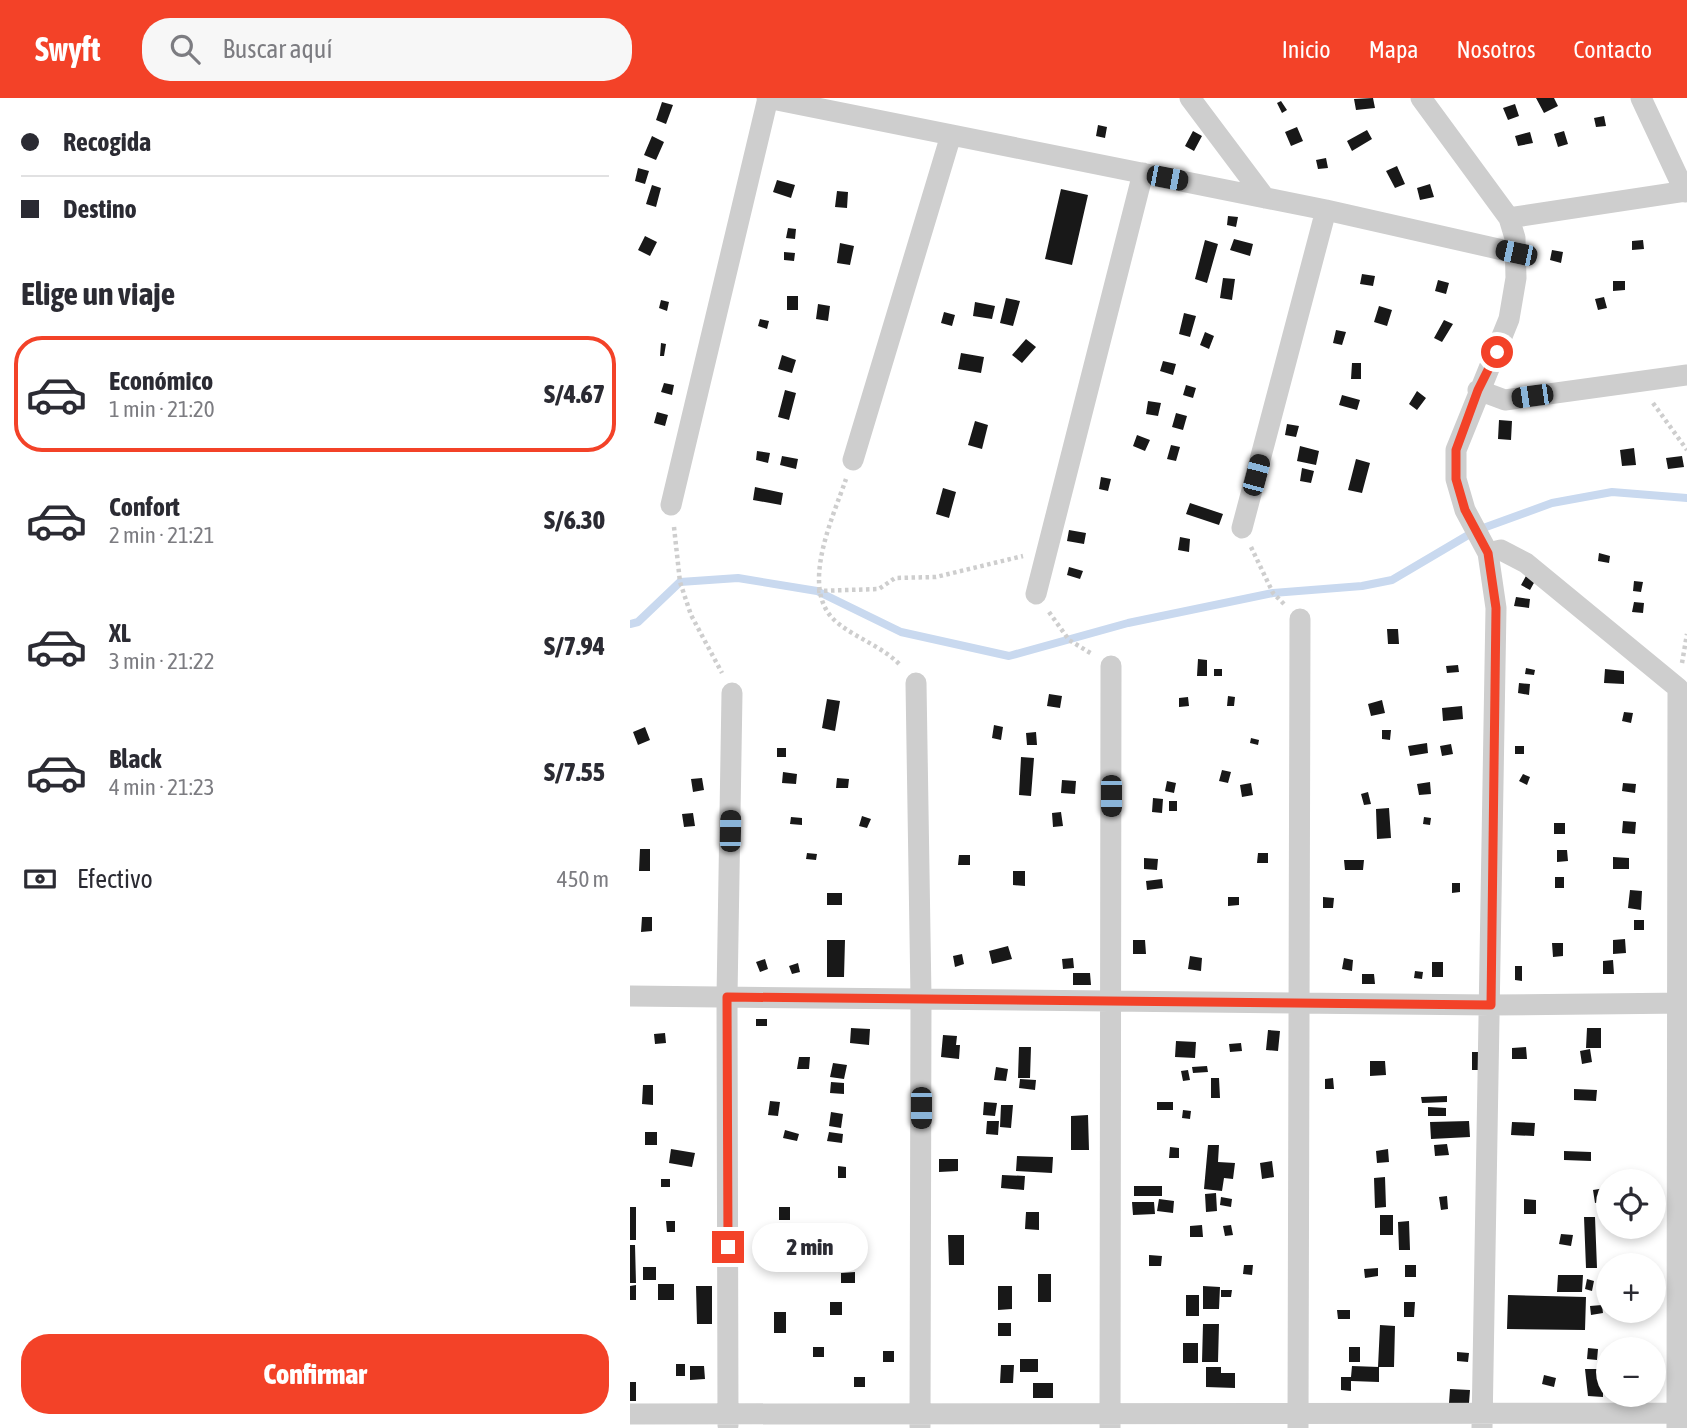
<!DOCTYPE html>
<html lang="es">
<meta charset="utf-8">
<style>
:root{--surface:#fff;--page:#f7f7f7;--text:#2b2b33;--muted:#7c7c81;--line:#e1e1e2;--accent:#f34228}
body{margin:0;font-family:"Asap Condensed",sans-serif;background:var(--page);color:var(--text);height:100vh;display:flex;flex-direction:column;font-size:26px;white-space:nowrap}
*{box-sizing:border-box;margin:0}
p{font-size:23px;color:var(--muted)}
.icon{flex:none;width:38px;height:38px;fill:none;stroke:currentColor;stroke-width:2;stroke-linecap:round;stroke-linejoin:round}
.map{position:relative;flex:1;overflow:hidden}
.panel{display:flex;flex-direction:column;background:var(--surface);width:630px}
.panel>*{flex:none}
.hud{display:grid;align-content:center;height:154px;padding:0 21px;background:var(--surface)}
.tools{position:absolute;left:966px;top:1071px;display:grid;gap:14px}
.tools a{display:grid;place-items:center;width:70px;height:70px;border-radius:50%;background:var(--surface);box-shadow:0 4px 10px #0003;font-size:35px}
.end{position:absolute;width:32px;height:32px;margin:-16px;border:9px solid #f34228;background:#fff;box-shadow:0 0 0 4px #fff}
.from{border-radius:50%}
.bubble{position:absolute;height:49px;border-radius:24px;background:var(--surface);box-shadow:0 4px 10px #0003;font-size:23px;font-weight:800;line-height:49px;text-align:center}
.car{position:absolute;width:21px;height:42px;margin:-21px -10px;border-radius:9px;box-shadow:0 0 5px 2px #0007;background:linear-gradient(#222 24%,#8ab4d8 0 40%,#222 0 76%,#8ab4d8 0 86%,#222 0)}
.hud b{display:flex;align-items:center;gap:24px;height:66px;font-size:26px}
.hud b+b{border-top:2px solid var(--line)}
.hud i{width:18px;height:18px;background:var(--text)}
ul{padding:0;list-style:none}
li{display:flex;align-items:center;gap:21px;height:116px;margin:0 14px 10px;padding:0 7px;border:4px solid transparent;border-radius:28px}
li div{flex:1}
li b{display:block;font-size:26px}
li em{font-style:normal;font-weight:800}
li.active{border-color:var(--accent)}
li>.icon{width:63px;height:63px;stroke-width:1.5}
h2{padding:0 21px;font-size:32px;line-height:84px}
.pay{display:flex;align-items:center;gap:18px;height:77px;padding:0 21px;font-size:26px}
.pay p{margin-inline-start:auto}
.cta{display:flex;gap:14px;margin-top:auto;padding:14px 21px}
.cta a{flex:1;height:80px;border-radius:28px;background:var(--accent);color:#fff;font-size:28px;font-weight:800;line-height:80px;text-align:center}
header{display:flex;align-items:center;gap:42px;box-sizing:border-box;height:98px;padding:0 35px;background:var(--accent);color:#fff}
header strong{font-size:33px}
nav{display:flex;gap:38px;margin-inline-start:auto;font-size:24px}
.search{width:490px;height:63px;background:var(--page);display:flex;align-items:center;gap:18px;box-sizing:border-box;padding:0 24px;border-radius:28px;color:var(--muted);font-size:26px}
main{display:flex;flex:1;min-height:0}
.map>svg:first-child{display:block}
</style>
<header>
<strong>Swyft</strong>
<div class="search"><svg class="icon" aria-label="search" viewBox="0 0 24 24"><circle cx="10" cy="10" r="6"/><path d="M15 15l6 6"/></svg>Buscar aquí</div>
<nav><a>Inicio</a><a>Mapa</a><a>Nosotros</a><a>Contacto</a></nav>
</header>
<main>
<section class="panel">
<div class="hud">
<b><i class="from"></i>Recogida</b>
<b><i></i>Destino</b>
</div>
<h2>Elige un viaje</h2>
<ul>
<li class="active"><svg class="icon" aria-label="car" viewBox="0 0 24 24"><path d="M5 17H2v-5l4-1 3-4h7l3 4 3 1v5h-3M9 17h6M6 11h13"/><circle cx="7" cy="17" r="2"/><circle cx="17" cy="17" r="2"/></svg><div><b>Económico</b><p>1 min · 21:20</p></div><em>S/4.67</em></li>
<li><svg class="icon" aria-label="car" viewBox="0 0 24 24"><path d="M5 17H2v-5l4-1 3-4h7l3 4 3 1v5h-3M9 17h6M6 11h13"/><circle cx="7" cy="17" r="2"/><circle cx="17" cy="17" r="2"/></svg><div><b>Confort</b><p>2 min · 21:21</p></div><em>S/6.30</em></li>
<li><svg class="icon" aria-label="car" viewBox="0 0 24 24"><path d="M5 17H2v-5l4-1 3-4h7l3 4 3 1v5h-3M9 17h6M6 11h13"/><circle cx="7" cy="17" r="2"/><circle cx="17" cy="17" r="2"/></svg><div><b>XL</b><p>3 min · 21:22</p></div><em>S/7.94</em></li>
<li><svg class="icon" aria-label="car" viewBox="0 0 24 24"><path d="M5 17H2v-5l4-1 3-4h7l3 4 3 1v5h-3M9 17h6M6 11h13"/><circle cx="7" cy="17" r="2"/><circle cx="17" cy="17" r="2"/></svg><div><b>Black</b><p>4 min · 21:23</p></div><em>S/7.55</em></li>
</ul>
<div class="pay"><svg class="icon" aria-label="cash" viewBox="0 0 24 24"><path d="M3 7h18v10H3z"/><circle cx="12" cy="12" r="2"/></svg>Efectivo<p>450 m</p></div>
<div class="cta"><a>Confirmar</a></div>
</section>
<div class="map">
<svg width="1057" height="1330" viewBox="0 0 1057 1330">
<rect width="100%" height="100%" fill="#fff"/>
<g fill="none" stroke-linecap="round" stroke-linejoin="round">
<path stroke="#c9d9ef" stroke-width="8" d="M0,526L8,524L50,484L108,480L187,493L271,534L379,558L498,525L643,495L732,488L762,482L845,433L922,405L982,394L1057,400"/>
</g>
<path fill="#181818" d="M743,0L745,10L726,12L724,1Z
M906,0H924L928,8L914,15Z
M651,3L657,12L652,15L647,5Z
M32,4L43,7L36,26L26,22Z
M885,6L889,18L878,22L873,10Z
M974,18L976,28L966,29L964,20Z
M468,27L477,29L475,40L466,38Z
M667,29L673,43L661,48L655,34Z
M737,32L742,41L722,53L717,43Z
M563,33L572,38L564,53L555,48Z
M934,33L938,46L928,49L924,36Z
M900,34L903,45L888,48L885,38Z
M22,38L34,44L26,62L14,57Z
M696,60L698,70L688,71L686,62Z
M767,68L775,86L765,90L756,73Z
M8,70L19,73L15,86L5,83Z
M147,82L165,87L161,100L143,94Z
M800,86L804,99L790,102L787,90Z
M22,87L31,90L26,109L16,106Z
M431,91L458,97L442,167L415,161Z
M207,93L218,94L217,110L205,109Z
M598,118L608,119L606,129L597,127Z
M158,130L166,131L165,141L156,140Z
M15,138L27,144L20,158L8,152Z
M604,141L623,146L620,158L600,152Z
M575,142L588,146L577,185L565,181Z
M1013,142L1014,151L1002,152V143Z
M210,145L224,148L220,167L207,165Z
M922,152L933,154L931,165L920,162Z
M154,154L165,155L164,163L154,162Z
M732,176L745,178L743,188L730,186Z
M593,180L605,181L602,202L590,200Z
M808,182L819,185L816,196L805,193Z
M983,183H995V192L983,193Z
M157,198H168V212H157Z
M974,199L977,210L968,212L965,201Z
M376,200L390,203L383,228L370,225Z
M31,202L39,204L37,213L29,210Z
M345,204L365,208L362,221L343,218Z
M188,206L200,208L198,223L186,221Z
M749,208L762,212L757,228L744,224Z
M314,214L325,217L322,228L311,225Z
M554,215L566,218L560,239L549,236Z
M130,221L139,223L137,231L128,228Z
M814,222L823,226L812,244L804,240Z
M706,232L716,234L712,247L703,245Z
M575,234L584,238L579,251L570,247Z
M396,241L406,249L392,265L382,257Z
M31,245L36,246L34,258H30Z
M331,255L354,259L351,275L328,271Z
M152,257L166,262L162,275L148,271Z
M533,263L546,266L543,277L530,273Z
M722,265H731V281H721Z
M34,285L44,287L42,297L31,294Z
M556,287L566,290L563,300L553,297Z
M155,292L166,295L159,322L148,319Z
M787,293L796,300L787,312L779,306Z
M712,297L730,302L727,312L709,307Z
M518,303L531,305L528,318L516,316Z
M27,314L38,317L35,328L24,325Z
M546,315L557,318L553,332L542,329Z
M869,322L882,323L881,342L868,341Z
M345,323L358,327L352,351L338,347Z
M657,326L669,328L666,339L655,337Z
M507,337L520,342L515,353L503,348Z
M541,347L550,349L546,363L537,361Z
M670,348L689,353L686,367L667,363Z
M1004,350L1006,367L992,368L990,352Z
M127,353L140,355L138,365L126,362Z
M152,358L168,361L166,371L150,367Z
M1052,358L1054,369L1038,371L1036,360Z
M726,361L740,365L732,395L718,392Z
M672,370L684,373L681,385L670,383Z
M471,379L481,381L478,393L469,391Z
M125,389L153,395L151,407L123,402Z
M313,390L326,394L319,420L306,416Z
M560,405L593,416L589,427L556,416Z
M439,432L456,435L454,446L437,443Z
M550,439L560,441L559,454L548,452Z
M969,455L980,458L979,465L968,463Z
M439,469L453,473L450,481L437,477Z
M896,478L905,483L900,492L891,487Z
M1004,483L1013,484L1011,494L1003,493Z
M886,499L900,501L899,510L884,508Z
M1004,504L1014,505L1013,515L1002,514Z
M757,531H768L769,546H758Z
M568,561L577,562V578H567Z
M828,567L829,574L817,575L816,568Z
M896,570L905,572L904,577L895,576Z
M584,571H592V578H584Z
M975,571L994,573V586L974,585Z
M889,585L900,586L899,597L888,595Z
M419,596L432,598L430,610L417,608Z
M598,598L605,599L604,608H597Z
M558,599L559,608L549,609V600Z
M197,601L210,603L205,633L192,630Z
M752,602L755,615L741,618L738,606Z
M832,608L833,621L813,623L812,610Z
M994,614L1003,615L1001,625L992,623Z
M364,627L373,629L371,642L362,640Z
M15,629L20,642L8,647L3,634Z
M752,632H761L760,642L752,641Z
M406,634L407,647H397L396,635Z
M621,640L629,642L628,647L620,645Z
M797,645L798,655L780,658L778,648Z
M821,646L823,656L812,658L810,648Z
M885,648H894V656H885Z
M147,650H156V659H147Z
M391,659L404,660L401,698L389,697Z
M592,672L601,674L598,685L589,683Z
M153,674L167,676L166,686L152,685Z
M893,676L900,679L897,687L889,683Z
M72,680L74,692L63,694L61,681Z
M207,680L219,681L218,690H206Z
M432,682L446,683L445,696L431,695Z
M537,683L546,685L544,695L535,693Z
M800,684L801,696L789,697L787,686Z
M621,685L623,697L612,699L610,687Z
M993,685L1006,686L1005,695L992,693Z
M738,694L741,706L734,707L731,696Z
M523,700L533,701L532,715L522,714Z
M539,703H547V713H539Z
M759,710L761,740L747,741L746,711Z
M431,714L433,728L423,729L422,715Z
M63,715L65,728L54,729L52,716Z
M232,718L241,721L237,730L229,728Z
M161,719L172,720V727L160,726Z
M794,719L801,720L800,727L793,726Z
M993,723L1006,724L1005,736L992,735Z
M924,725H935V736H924Z
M10,751H20V773H9Z
M927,752H937L938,763L927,764Z
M177,755L187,756L186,762L176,761Z
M628,755H638V765H627Z
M329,757H340V767H328Z
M983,759L999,760V771H983Z
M514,760L528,761L527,772L514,771Z
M714,762H734L733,772H715Z
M383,773H395V788L383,787Z
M925,779H934V790H925Z
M532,781L533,790L517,792L516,783Z
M822,785H830V794L822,795Z
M1000,792L1012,793L1011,812L998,810Z
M197,795H212V807H197Z
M598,799H609V807L598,808Z
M693,799L704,800L703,810H693Z
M12,819H22V833L11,834Z
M1004,822H1014V832H1004Z
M995,841L996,855L983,856V842Z
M197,842H215L214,879H197Z
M503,842H515L516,856H503Z
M922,845H933V858L923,859Z
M378,848L382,861L362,866L359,853Z
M332,856L334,866L325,869L323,858Z
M560,858L572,860L571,873L558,871Z
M443,860L444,870L433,871L432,861Z
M714,860L723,862L722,873L712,871Z
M135,861L138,871L130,874L126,864Z
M983,862L984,876H973V863Z
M802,864H813V879H802Z
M168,865L170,874L162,876L159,868Z
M885,868H892V883L885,882Z
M785,873L793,874L792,881L784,880Z
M443,875H460L461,887H443Z
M732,876H744L745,886H732Z
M126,921H137V928H126Z
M221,930L240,931L239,947L220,945Z
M957,930H971V950H956Z
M638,932L650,933L648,953L636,952Z
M35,935L36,945L25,946L24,936Z
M313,937L327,938L326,947H330L329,961L311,959Z
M546,943L566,944L565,960L545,959Z
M611,945L612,953L600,954L599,946Z
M389,949H401L400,980H388Z
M896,949L897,961H882V950Z
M960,951L962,964L952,966L950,953Z
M842,954H852L853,972H842Z
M169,959H180L179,971H167Z
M740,963H755L756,977L740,978Z
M203,965L217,967L214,981L200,979Z
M577,968L578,974L563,975L562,969Z
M366,969L378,971L376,983L364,982Z
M558,972L560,982L553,983L551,973Z
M581,980H589L590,1000H581Z
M703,980L704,991H695V981Z
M390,981L406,982L405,992L389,990Z
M201,984L214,985V996L200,995Z
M13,987H23V1007L12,1006Z
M944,991L967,992L966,1003L944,1002Z
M817,998V1004L792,1005L791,999Z
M140,1003L150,1004L148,1018L138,1017Z
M354,1004L367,1005L365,1018L353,1017Z
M527,1004H543V1012H527Z
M371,1007H383L381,1030L370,1029Z
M798,1009L816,1010V1018H798Z
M553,1012L561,1013L560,1021L552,1020Z
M201,1014L213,1016L211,1030L199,1028Z
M458,1017L459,1052H441V1018Z
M357,1023H369L368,1037L356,1036Z
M839,1023L840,1039L801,1041L800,1024Z
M882,1024L905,1025L904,1038L881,1037Z
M155,1032L169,1036L167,1043L153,1040Z
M15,1034H27V1047H15Z
M199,1034L213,1036L212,1045L197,1043Z
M817,1046L819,1057L805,1058L804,1047Z
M578,1047H589L588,1064L605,1065L603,1081L594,1080L592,1093L574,1091Z
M540,1049L549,1050V1060H539Z
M41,1051L65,1055L62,1069L39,1065Z
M758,1051L759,1064L747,1065L746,1053Z
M934,1053L961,1054V1063L934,1062Z
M387,1058L423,1059L422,1075L386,1073Z
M309,1061H328V1073L309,1074Z
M642,1063L644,1079L632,1081L630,1065Z
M208,1068L216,1069V1080H208Z
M372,1077L395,1078L394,1092L371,1090Z
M755,1079L756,1109L745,1110L744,1080Z
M31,1081H40V1089H31Z
M504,1088H532V1098H504Z
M975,1090L977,1103L965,1105L963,1092Z
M586,1095L587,1113L576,1114L575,1096Z
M817,1098L818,1111L811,1112L809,1099Z
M591,1099L602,1101L601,1109L590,1107Z
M529,1101L544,1103L543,1115L527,1113Z
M894,1101L906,1102V1116H894Z
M502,1104H524L525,1116L503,1117Z
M0,1109H6V1142H0Z
M149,1109H160V1122H149Z
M396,1114H409V1132L395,1131Z
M750,1117H763V1137H750Z
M954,1119H965L967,1170H956Z
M36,1123H45V1134H37Z
M779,1123L780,1152H769L768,1124Z
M572,1127L573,1139H560V1128Z
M601,1127L603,1137L595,1138L593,1128Z
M148,1135H157V1149H148Z
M214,1135H229V1150L214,1151Z
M931,1136L943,1137L941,1148L929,1146Z
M318,1137H334V1167H319Z
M0,1147H5L6,1185H0Z
M519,1157L532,1158L531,1168H519Z
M143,1162H156V1172L144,1173Z
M614,1167H623L622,1177L613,1176Z
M775,1167H786V1179H775Z
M13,1169H26V1182H13Z
M748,1170V1178L735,1180L734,1171Z
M225,1174V1185H211V1175Z
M408,1176H421V1204H408Z
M928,1177H953L952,1194H927Z
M957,1181L964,1183L962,1193L955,1191Z
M28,1186H44V1202H28Z
M6,1187V1202H0V1188Z
M66,1188H82V1226H67Z
M368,1188H382V1211L368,1212Z
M573,1188L590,1189L589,1211H573Z
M591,1192H602L601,1199H591Z
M556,1197H569V1218H556Z
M878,1197L956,1199L955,1232L877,1231Z
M200,1204H212V1217H200Z
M774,1204H785L784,1219H774Z
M972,1207L973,1215L961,1217L960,1208Z
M707,1212H720V1221H708Z
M144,1214H156V1235H144Z
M368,1225H381V1238H368Z
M573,1226H589L588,1264H572Z
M750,1227L765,1228L764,1269H748Z
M553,1245H568V1265H553Z
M183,1249H194V1259H183Z
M719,1249H730V1264H719Z
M958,1250L968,1251L967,1262L957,1261Z
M253,1253H264V1264H253Z
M827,1254L839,1255L838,1264L827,1263Z
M390,1261H408V1274H390Z
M46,1266H55V1278H46Z
M371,1267H384L383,1285H370Z
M60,1268H74L75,1281L60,1282Z
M722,1268L749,1269V1284L721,1283V1293L711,1292V1279H721Z
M576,1269H591V1275H605V1290L576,1289Z
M955,1271H973V1299L958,1298Z
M914,1277L926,1280L924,1289L912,1286Z
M224,1279H235V1289H224Z
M0,1284H6V1303H0Z
M403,1285H423V1300H403Z
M820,1291L840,1292L839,1305H819Z"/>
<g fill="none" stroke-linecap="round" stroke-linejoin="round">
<path stroke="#cecece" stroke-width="4.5" stroke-dasharray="3.5 3.5" stroke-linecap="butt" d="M1023,305L1057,352
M216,381C202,422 167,495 209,526C228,541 255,550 271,568
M44,429L50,484L61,517L92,575
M621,449L643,495L656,508
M187,493L249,491L265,480L306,479L393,458
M419,514L439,542L462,556
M1052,565L1057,536"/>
<path stroke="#cecece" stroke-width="21" d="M137,0L696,112L886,155
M560,0L635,100
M791,0L879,120L885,140L886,180L879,221L826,352V381L835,412L858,455L866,510L852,1330
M1011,0L1055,94
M879,120L1057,93
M848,292L875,302L1057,277
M223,362L321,37
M41,407L138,0
M612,430L696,112
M858,455L871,452L896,465L1048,590L1047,1330
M406,496L513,75
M286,585L291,899L290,1328
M0,898L861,907L1057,905
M0,1316L1057,1315
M98,1327L97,899L102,595
M480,1329L481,568
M668,1330L670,521"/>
</g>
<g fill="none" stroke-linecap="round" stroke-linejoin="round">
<path stroke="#f34228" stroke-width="9" d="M98,1149L97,899L861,907L866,510L858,455L835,412L826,381V352L848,292L867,254"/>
</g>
</svg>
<div class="tools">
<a><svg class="icon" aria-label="locate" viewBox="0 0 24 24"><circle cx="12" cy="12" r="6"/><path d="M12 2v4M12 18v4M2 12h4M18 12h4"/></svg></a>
<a>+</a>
<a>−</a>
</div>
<i class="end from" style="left:867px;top:254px"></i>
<i class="end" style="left:98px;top:1149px"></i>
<div class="bubble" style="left:122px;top:1125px;width:116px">2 min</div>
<i class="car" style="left:537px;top:80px;rotate:101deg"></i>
<i class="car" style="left:886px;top:155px;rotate:282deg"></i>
<i class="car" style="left:902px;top:298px;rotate:262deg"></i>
<i class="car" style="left:626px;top:377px;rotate:15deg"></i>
<i class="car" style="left:481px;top:698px;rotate:180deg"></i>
<i class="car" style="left:100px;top:733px;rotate:1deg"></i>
<i class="car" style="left:291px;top:1010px;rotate:180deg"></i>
</div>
</main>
